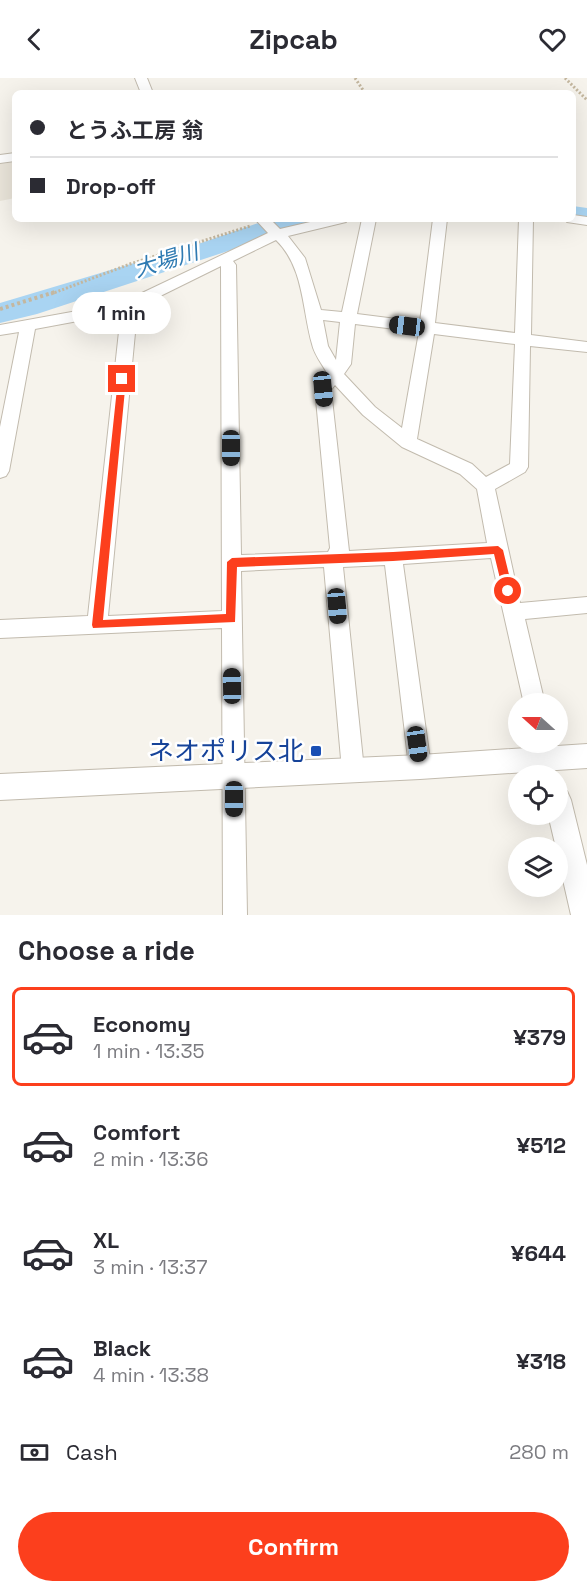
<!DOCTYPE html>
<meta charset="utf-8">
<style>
:root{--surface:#fff;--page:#f7f7f7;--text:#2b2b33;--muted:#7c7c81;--line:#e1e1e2;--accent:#fc3f1d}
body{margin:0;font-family:"Space Grotesk","Noto Sans JP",sans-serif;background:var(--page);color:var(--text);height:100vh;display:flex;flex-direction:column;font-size:22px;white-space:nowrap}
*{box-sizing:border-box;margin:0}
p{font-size:20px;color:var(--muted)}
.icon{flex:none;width:33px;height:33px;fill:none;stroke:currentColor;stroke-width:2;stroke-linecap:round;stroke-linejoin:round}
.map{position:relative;height:837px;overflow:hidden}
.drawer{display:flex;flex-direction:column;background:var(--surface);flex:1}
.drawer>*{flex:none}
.guide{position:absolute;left:12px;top:12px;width:564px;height:132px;border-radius:9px;box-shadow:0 6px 24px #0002;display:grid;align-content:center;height:132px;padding:0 18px;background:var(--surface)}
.needle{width:39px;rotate:291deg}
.tools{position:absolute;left:508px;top:615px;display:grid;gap:12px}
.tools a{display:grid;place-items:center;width:60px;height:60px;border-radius:50%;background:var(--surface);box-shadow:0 6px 24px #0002;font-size:30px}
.end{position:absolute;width:27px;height:27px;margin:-14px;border:8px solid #fc3f1d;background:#fff;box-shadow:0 0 0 3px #fff}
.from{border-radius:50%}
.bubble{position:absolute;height:42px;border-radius:21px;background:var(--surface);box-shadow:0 6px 24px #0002;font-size:20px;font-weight:700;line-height:42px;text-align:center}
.car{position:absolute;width:18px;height:36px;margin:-18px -9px;border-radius:8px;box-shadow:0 0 4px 2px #0007;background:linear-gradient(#222 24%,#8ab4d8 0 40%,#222 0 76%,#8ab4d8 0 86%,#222 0)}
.guide b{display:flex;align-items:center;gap:21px;height:57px;font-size:22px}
.guide b+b{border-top:2px solid var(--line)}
.guide i{width:15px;height:15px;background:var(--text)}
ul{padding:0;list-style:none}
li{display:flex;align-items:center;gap:18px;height:99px;margin:0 12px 9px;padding:0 6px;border:3px solid transparent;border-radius:9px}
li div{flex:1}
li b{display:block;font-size:22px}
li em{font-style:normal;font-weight:700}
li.on{border-color:var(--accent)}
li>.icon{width:54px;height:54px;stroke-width:1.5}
h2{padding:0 18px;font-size:27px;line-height:72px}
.pay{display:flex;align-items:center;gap:15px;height:66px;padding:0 18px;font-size:22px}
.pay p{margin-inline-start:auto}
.button{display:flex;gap:12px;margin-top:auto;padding:12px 18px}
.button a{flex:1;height:69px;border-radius:36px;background:var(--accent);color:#fff;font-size:24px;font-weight:700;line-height:69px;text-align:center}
header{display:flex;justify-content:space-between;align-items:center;height:78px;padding:0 18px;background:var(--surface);font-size:27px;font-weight:700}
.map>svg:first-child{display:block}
</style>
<header><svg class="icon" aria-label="back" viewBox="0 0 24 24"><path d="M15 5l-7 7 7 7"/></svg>Zipcab<svg class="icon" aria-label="heart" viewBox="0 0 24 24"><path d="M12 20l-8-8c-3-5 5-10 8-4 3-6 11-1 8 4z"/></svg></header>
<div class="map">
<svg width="587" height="837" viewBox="0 0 587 837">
<rect width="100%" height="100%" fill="#f6f3ec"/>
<path fill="#eae5da" d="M15,84V120L0,123V86Z"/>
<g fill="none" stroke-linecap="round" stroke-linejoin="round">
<path fill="#a9d4f2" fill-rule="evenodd" d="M573,128L587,130V146L564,142L573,141Z
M270,141H311L307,147L37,236L0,245V225L201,165Z"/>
<g stroke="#c2bbae" stroke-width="2">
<path id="minor" d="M135,0H147L153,15H141Z
M15,75V83L0,85V77Z
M573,137L587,139V147L567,144L565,141H573Z
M255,141H270L280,151L323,141H348L346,144L288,158L305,180L321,232L342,234L362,141H376L357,236L420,244L433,141H447L435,245L515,255L519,141H533L531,257L587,264V274L530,268L528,389L525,394L495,411L520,525L587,519V535L525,541L545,626H524L491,480L403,486L431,689L428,697L420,700L412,697L409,689L385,487L343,489L364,692L361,700L353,703L345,700L342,692L324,489L241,493L247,837H223L222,550L0,560V542L88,538L121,235L35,251L9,393L6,398L0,400V349L19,254L0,257V247L121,225L268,155ZM276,162C304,189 302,231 312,266C314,276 322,286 327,295L315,311L330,470L328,474L241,477L236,187L233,183ZM221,188L222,533L108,538L137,234L134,231ZM323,242L340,244L336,282L328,268ZM355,246L419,254L402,350L375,329L344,296L351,286ZM434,256L515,266L510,386L486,399L472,386L417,361ZM335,307L363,337L402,369L460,396L477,411L487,465L349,473L331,312Z"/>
</g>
<g stroke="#c2bbae" stroke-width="2">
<path id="tertiary" d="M587,666V690L420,701L0,722V696L420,677Z
M558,709L567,713L571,722L587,787V837H571L558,780V770H556L548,736H558Z"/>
</g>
<path stroke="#c4b79f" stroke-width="3" stroke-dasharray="2 2" stroke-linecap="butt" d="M355,0L365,15
M565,0L587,22
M51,216L130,186L250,148"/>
<path stroke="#c4b79f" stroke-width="4" stroke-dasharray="3 3" stroke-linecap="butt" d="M0,231L55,214"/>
<use href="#minor" fill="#fff" fill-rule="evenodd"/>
<use href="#tertiary" fill="#fff" fill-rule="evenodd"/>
</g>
<path fill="#fc3f1d" d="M122,298L126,301L103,542L226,536L227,484L232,480L393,474L498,468L503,472L513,513L512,517L508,518L503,513L494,476L393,483L237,489L235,544L93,550L92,547L118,301Z"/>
<rect fill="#1a4fb4" stroke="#fff" stroke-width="2" x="310" y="667" width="12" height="12" rx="3"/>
<g text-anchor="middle" stroke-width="5" stroke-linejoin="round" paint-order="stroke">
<g font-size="22" font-style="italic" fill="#2e7ab2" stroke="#fff">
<text transform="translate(166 182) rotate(-17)" y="8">大場川</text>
</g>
<g font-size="26" fill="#164399" stroke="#fff" text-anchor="end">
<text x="304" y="682">ネオポリス北</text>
</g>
</g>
</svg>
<div class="tools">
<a><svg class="needle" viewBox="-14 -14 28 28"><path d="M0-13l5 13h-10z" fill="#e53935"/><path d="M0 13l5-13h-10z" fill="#7c7c81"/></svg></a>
<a><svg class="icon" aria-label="locate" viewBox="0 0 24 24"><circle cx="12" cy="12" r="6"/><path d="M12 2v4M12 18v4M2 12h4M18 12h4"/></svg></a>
<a><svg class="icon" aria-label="layers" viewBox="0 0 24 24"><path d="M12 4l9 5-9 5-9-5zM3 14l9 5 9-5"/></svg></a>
</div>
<i class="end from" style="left:508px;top:513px"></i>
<i class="end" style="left:122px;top:301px"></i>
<div class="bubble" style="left:72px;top:214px;width:99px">1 min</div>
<i class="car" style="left:407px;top:248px;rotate:277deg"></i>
<i class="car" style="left:323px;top:311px;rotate:174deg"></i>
<i class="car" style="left:231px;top:370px;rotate:180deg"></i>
<i class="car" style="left:337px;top:528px;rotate:175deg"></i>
<i class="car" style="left:232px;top:608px;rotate:359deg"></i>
<i class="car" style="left:417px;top:666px;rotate:172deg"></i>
<i class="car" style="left:234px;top:721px;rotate:180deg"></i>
<div class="guide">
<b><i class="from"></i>とうふ工房 翁</b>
<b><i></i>Drop-off</b>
</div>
</div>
<section class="drawer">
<h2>Choose a ride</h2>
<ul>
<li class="on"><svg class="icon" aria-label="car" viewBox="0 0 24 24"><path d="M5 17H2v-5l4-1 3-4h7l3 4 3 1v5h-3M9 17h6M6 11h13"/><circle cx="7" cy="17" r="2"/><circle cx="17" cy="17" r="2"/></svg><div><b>Economy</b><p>1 min · 13:35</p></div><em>¥379</em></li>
<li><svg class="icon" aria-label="car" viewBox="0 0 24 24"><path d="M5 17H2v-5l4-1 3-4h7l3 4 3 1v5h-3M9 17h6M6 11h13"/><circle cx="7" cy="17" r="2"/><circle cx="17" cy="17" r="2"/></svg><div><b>Comfort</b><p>2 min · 13:36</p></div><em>¥512</em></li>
<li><svg class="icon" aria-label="car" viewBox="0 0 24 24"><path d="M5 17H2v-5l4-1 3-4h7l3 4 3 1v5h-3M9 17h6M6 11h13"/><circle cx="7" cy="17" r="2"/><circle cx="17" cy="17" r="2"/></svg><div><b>XL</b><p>3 min · 13:37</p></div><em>¥644</em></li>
<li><svg class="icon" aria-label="car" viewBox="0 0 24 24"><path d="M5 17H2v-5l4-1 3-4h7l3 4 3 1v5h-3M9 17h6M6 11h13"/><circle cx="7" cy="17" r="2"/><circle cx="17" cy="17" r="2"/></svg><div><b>Black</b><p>4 min · 13:38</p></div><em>¥318</em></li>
</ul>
<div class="pay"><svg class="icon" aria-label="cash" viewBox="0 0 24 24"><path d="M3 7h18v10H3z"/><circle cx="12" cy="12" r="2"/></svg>Cash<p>280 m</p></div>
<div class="button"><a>Confirm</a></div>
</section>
